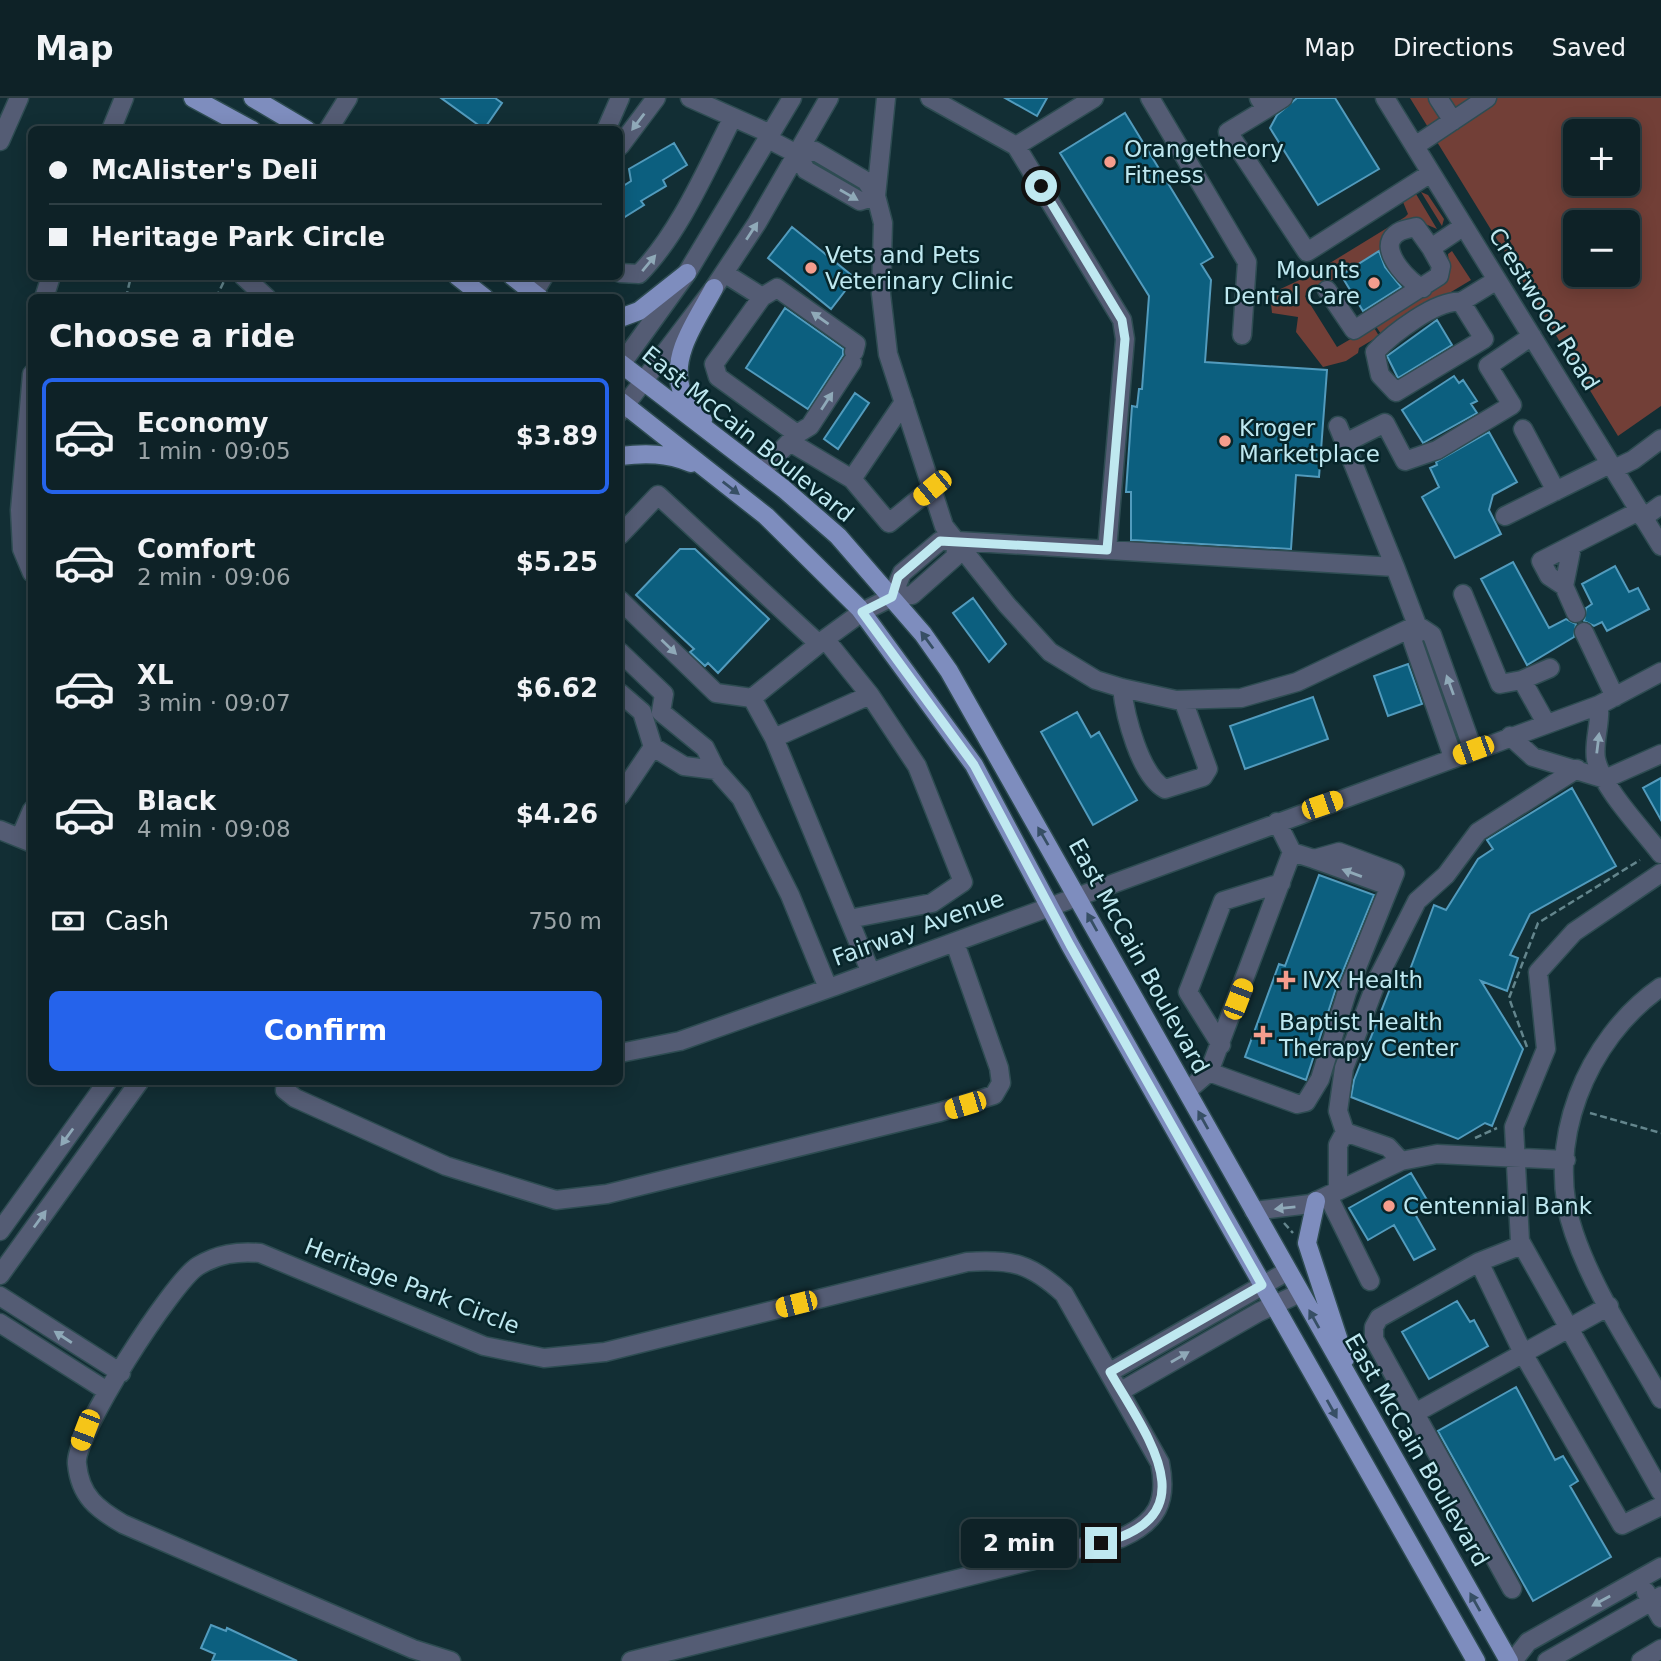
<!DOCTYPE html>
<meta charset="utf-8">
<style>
:root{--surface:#0e2227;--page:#1c2f33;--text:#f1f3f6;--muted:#9ba4a7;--line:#2e3f44;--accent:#2563eb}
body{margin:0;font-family:"DejaVu Sans",sans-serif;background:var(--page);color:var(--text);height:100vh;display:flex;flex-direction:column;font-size:26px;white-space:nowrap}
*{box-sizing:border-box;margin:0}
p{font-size:23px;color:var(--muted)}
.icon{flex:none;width:38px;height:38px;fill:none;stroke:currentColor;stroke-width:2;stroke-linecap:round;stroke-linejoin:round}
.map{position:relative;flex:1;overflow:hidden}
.drawer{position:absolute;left:28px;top:196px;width:595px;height:791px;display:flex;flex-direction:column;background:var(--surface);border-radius:10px;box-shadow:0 4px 18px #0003,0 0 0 2px var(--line)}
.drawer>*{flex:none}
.hud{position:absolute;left:28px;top:28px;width:595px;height:154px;border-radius:10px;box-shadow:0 4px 18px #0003,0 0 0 2px var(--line);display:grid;align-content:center;height:154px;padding:0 21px;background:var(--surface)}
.tools{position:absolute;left:1563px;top:21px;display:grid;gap:14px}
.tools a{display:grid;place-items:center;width:77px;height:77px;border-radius:10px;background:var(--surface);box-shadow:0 4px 18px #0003,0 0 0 2px var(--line);font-size:35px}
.end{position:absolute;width:32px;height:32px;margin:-16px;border:9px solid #bfe8f0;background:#111;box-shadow:0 0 0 4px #111}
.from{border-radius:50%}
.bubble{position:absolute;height:49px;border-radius:10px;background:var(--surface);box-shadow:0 4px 18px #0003,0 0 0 2px var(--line);font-size:23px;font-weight:600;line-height:49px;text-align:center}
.car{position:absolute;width:21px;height:42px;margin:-21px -10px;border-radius:9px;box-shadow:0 0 5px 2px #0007;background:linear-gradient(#f5c518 24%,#345 0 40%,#f5c518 0 76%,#345 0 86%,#f5c518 0)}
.hud b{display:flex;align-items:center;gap:24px;height:66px;font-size:26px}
.hud b+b{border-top:2px solid var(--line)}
.hud i{width:18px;height:18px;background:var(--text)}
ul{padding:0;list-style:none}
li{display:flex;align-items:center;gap:21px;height:116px;margin:0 14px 10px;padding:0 7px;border:4px solid transparent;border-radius:10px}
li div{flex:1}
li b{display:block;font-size:26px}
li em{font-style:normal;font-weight:600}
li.active{border-color:var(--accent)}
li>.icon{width:63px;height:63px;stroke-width:1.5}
h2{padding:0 21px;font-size:32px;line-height:84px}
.pay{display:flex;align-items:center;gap:18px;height:77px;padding:0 21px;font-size:26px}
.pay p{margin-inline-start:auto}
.button{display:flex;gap:14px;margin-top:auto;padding:14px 21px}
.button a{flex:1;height:80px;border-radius:10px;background:var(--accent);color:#fff;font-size:28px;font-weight:600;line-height:80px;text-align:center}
header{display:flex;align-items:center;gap:42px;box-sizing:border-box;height:98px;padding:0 35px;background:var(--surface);border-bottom:2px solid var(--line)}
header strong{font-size:33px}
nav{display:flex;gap:38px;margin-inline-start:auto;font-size:24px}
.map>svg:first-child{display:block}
</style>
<header>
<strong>Map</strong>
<nav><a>Map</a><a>Directions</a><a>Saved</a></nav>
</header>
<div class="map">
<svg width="1661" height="1563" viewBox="0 0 1661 1563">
<rect width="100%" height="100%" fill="#122e34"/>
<path fill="#723f37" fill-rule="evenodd" d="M1410,0H1661V308L1618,338ZM1575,33H1628V86H1575ZM1575,124H1628V177H1575Z
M1421,94L1428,97L1444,121L1442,128Z
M1416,96L1437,131L1418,123L1382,152L1305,198L1337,249L1373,228L1379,238L1359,250L1358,255L1346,263L1323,269L1296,234L1298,219L1272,215L1270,196L1312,176L1405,119L1408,116L1403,104Z
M1452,153L1471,182L1381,236L1375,227L1444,183L1450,175L1448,156Z"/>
<path fill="#0c5f7f" stroke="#529bbd" stroke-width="2" d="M441,0H495L502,5L484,31Z
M1005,0H1047L1037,18Z
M1297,0H1335L1379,71L1318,107L1270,30L1277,17Z
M1125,15L1213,159L1201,166L1211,182L1205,264L1327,272L1319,379L1296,377L1291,451L1131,442V394H1126L1132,308L1137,309L1139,291H1142L1149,198L1060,55Z
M674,45L687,67L663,82L666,88L641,103L644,107L620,122V90L631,83L629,71Z
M792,129L855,180L831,211L768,160Z
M1379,153L1385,169L1401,189L1363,213L1341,177Z
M785,210L843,251V257L808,311L746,270Z
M1437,222L1452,247L1398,280L1387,258Z
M1454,278L1459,285L1463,282L1477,303L1471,306L1477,315L1423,345L1402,312Z
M855,295L869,305L838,351L824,341Z
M1489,334L1517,384L1493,397L1489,412L1501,436L1455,460L1422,399L1439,389L1430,370L1437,367L1436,364Z
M680,451H695L769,521L718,575L708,565L705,568L690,554L694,551L636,497Z
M1513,464L1549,530L1566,521L1576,526L1574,539L1527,567L1481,481Z
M1615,468L1629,494L1638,490L1649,511L1607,533L1602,524L1594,528L1584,523L1586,510L1592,506L1582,486Z
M973,500L1006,546L989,564L953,515Z
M1408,566L1422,606L1388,618L1374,578Z
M1313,599L1328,641L1245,671L1230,628Z
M1077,614L1091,639L1099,634L1137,702L1093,727L1041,634Z
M1661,680V722L1643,690Z
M1572,690L1616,768L1530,816L1510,857L1518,860L1507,893L1481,883L1523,951L1492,1028L1485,1025L1458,1041L1351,999L1354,982L1397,873L1408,877L1434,807L1446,812L1478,761L1493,751L1487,742Z
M1319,777L1374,797L1336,890L1306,982L1245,959L1279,866L1285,868Z
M1411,1075L1430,1107L1415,1116L1435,1151L1414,1162L1394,1127L1368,1142L1349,1110Z
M1457,1203L1470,1224L1474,1222L1488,1248L1429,1281L1402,1234Z
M1516,1289L1555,1362L1563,1358L1578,1383L1570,1388L1611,1459L1533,1503L1438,1333Z
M211,1527L226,1533L227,1530L297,1563H212L215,1556L201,1550Z"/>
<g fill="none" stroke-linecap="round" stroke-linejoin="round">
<g stroke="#2e4c52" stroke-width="21">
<path id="minor" d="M690,0L771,36
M886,0L876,98L883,125L881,196L888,256L944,428L1007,507L1050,554L1096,582L1122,590L1176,602L1241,600L1297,584L1417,527L1395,469L957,443
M930,0L1016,48L1094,0
M1150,0L1247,164L1242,237
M1259,0L1266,11L1228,34L1307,154L1431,75
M1385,0L1661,448
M1438,0L1453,23
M1266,11L1283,0
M111,32L124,0
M328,32L348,0
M606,32L620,0
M768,41L797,56L815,53L866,83L876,98L860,103L806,72L797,56
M0,43L19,0
M620,48L656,0
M1016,48L1122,222L1125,241L1107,452
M1415,48L1487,0
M620,175L639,176C679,136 707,70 733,19
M724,175L762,199L714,266L718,279L797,336L761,374
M243,178L267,200
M1423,190C1409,185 1384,157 1391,142C1396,132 1407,131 1416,129L1431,150
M1327,192L1354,232L1439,178L1441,168L1431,150L1464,128
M534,195L544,178
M762,199L777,190L856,246L854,254
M44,200L51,178
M1461,204C1437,201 1392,236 1375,254L1380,277L1396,294L1484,241L1461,204L1497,182
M620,268L687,175L792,0
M32,276L20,412L22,451L32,475
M620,314L714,190L757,125L829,0
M1338,328L1395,469
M1523,331L1556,393
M797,336L810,328L852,264
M790,344L852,381L889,425L932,390
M1345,345L1385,325L1405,363L1437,352L1512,307L1488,268L1532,238
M1614,371L1633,362L1661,341
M852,381L904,304
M1505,418L1610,366
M1643,420L1661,407
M620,437L658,397L819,546
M1564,488L1572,448
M1463,496L1500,586L1522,582L1546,625
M620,502L716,595L752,600
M1576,515L1564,488L1549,478L1541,463L1639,413
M1584,534L1615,599
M825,541L862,514L892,499L912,497L955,459L957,443H940L902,475L892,499
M620,554L664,596L661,614L705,650L716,672L741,700L790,797L828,890
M1522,582L1550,570
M1122,590C1125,618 1140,677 1165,691L1203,679L1208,671L1183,602
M620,595L642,614L653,649L620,698
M1599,607C1601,625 1593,645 1596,661C1602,690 1643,732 1661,756
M1510,638L1533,659L1605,681L1661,656
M774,640L752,600L825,541L870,597L774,640L871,875
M653,649L684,668L716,672
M1453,659L1413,544L1417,527L1432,537L1473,652
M0,732L32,745
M20,740L32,712
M1314,761L1389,788
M1661,775L1574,834L1538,874L1546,951L1514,1029L1520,1143L1661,1394
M849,821L932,805L963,784L917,668L870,597
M1661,889C1586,941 1543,1047 1574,1135C1594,1194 1631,1247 1661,1301
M1221,947L1188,894L1223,803L1281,785
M620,955L680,943L835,888L1599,607L1661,574
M1209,974L1297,1006L1306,1004L1320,981L1347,894L1395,775L1339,754L1314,761L1292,754
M286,984L285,992L295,1000L446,1068L556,1102L607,1096L940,1014L994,997L1001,985L999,970L955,845
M1187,993L1209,974L1292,754L1277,724
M1345,1034L1338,1013L1344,970L1378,880L1417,803L1446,777L1478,734L1577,671
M1338,1093V1047L1345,1034L1388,1049L1401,1063
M1328,1098L1370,1183
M1254,1113L1310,1106L1401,1063L1437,1056L1566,1062
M0,1133L107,984
M1479,1164L1524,1257L1622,1427L1661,1408
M0,1177L139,984
M0,1198L121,1275
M0,1225L107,1293
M1110,1274L1288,1173
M1121,1293L1259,1214L1300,1195
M1415,1315L1609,1208
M1512,1491L1374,1241V1229L1379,1220L1479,1164L1522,1147
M1646,1494L1661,1520
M451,1563L413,1551L123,1426C97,1411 80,1398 77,1366C73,1338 173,1183 198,1168C218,1156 237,1153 260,1155L484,1248L544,1260L605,1254L967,1164C1012,1161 1030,1165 1064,1196L1160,1365C1168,1404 1157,1424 1121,1440L631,1563
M1513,1563L1528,1544L1661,1469
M1547,1563L1661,1498
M1641,1563L1661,1551"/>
</g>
<g stroke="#2e4c52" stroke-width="21">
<path id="major" d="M193,0L252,32
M253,0L307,32
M457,178L485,200
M512,178L540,200
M620,220L639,213L687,175
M620,265L784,391L838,438L923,536L949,573L1509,1563
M620,303L766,418L859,510L974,667L1070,847L1476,1563
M703,322C696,313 685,302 681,291C670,256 699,219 714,190
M620,358C645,355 667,355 691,365
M1316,1103L1307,1145L1345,1261"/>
</g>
<path stroke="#64868d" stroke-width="2.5" stroke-dasharray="7 3.5" stroke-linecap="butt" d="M126,200L131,178
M216,200L225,181
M1527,949L1509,900L1538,825L1640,762
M1590,1015L1661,1035
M1475,1040L1497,1030
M1284,1125L1293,1135"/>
<use href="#minor" stroke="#545c74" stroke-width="18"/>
<use href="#major" stroke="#7e8dbe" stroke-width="18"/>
</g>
<defs><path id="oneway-solid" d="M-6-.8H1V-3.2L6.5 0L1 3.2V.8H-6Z" transform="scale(1.75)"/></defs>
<g fill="#8fa9b8">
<use href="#oneway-solid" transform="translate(638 24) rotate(127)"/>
<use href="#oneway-solid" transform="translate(849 97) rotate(30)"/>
<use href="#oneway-solid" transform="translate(752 133) rotate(-57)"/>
<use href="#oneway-solid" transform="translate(649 165) rotate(-50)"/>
<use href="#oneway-solid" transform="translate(820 220) rotate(-145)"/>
<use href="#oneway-solid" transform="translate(827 303) rotate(-57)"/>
<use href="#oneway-solid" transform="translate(669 549) rotate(44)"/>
<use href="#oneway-solid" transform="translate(1450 587) rotate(-110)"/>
<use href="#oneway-solid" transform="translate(1598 645) rotate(-83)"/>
<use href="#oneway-solid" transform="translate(1352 775) rotate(-160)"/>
<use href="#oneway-solid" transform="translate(67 1039) rotate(126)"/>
<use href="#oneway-solid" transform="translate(1285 1110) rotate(174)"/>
<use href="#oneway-solid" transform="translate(40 1121) rotate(-54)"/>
<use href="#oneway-solid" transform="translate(63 1239) rotate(-147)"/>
<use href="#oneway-solid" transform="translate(1180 1259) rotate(-30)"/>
<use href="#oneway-solid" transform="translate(1601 1503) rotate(151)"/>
</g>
<g fill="#374f65">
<use href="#oneway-solid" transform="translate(731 390) rotate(38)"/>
<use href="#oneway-solid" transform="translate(927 542) rotate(-126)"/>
<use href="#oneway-solid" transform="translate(1043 738) rotate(-120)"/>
<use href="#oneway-solid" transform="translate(1092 824) rotate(-119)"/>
<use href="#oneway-solid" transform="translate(1203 1022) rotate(-119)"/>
<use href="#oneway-solid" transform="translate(1314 1221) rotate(-119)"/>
<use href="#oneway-solid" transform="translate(1332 1311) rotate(61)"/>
<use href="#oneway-solid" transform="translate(1475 1504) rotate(-119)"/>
</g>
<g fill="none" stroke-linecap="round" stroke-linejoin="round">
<path stroke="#bfe8f0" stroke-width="9" d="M1041,88L1122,222L1125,241L1107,452L940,443L898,479L892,499L862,514L974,667L1070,847L1262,1187L1110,1274C1146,1337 1211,1418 1101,1445"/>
</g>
<g fill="#f59d8d" stroke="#07252a" stroke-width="2.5">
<circle cx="1110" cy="64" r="7"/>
<circle cx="811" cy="170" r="7"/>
<circle cx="1374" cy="185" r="7"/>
<circle cx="1225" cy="343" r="7"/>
<path d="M1282.5 871.5h7v7h7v7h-7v7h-7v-7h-7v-7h7z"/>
<path d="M1259.5 926.5h7v7h7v7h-7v7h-7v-7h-7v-7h7z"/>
<circle cx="1389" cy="1108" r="7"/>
</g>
<g text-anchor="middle" stroke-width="5" stroke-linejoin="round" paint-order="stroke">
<g font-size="23" fill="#bfe8f0" stroke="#07252a" text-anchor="start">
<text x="1124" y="59">Orangetheory<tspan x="1124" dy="26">Fitness</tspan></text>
<text x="825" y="165">Vets and Pets<tspan x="825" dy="26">Veterinary Clinic</tspan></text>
<text x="1360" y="180" text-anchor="end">Mounts<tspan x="1360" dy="26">Dental Care</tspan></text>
<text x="1239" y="338">Kroger<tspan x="1239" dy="26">Marketplace</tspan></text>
<text x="1302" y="890">IVX Health</text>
<text x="1279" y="932">Baptist Health<tspan x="1279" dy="26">Therapy Center</tspan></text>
<text x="1403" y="1116">Centennial Bank</text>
</g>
<g font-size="23" fill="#bfe8f0" stroke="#07252a">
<text transform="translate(1544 211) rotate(58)" y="8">Crestwood Road</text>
<text transform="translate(748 336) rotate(39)" y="8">East McCain Boulevard</text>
<text transform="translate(918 830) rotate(-20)" y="8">Fairway Avenue</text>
<text transform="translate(1139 858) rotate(61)" y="8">East McCain Boulevard</text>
<text transform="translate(412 1188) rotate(21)" y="8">Heritage Park Circle</text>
<text transform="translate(1417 1352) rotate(60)" y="8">East McCain Boulevard</text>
</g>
</g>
</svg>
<div class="tools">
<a>+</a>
<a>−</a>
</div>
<i class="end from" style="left:1041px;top:88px"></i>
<i class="end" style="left:1101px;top:1445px"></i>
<div class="bubble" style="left:961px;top:1421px;width:116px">2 min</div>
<i class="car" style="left:932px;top:390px;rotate:231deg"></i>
<i class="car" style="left:1473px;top:652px;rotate:250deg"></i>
<i class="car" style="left:1322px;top:707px;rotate:71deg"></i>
<i class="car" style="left:1238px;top:901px;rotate:21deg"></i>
<i class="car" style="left:965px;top:1007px;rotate:253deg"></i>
<i class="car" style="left:796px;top:1206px;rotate:256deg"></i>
<i class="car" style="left:85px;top:1332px;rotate:201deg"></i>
<div class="hud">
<b><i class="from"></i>McAlister's Deli</b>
<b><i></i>Heritage Park Circle</b>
</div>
<section class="drawer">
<h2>Choose a ride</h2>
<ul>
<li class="active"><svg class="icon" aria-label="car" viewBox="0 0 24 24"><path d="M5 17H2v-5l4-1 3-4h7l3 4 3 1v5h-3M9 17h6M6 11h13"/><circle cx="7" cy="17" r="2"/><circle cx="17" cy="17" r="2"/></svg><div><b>Economy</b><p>1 min · 09:05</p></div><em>$3.89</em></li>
<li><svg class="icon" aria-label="car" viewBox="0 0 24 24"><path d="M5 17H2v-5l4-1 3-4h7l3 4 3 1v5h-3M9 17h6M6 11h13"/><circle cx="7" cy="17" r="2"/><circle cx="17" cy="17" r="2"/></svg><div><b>Comfort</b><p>2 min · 09:06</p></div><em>$5.25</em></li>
<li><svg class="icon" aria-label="car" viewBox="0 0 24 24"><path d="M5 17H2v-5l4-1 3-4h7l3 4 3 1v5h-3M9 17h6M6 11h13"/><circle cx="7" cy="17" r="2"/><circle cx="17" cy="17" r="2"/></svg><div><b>XL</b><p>3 min · 09:07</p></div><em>$6.62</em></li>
<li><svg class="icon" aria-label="car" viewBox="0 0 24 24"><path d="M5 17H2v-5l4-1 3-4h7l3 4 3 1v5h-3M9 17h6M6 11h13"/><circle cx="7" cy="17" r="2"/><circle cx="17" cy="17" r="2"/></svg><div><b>Black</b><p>4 min · 09:08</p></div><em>$4.26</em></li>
</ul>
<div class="pay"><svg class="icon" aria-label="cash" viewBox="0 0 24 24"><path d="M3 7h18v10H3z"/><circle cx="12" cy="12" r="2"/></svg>Cash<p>750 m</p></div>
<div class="button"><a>Confirm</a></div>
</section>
</div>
